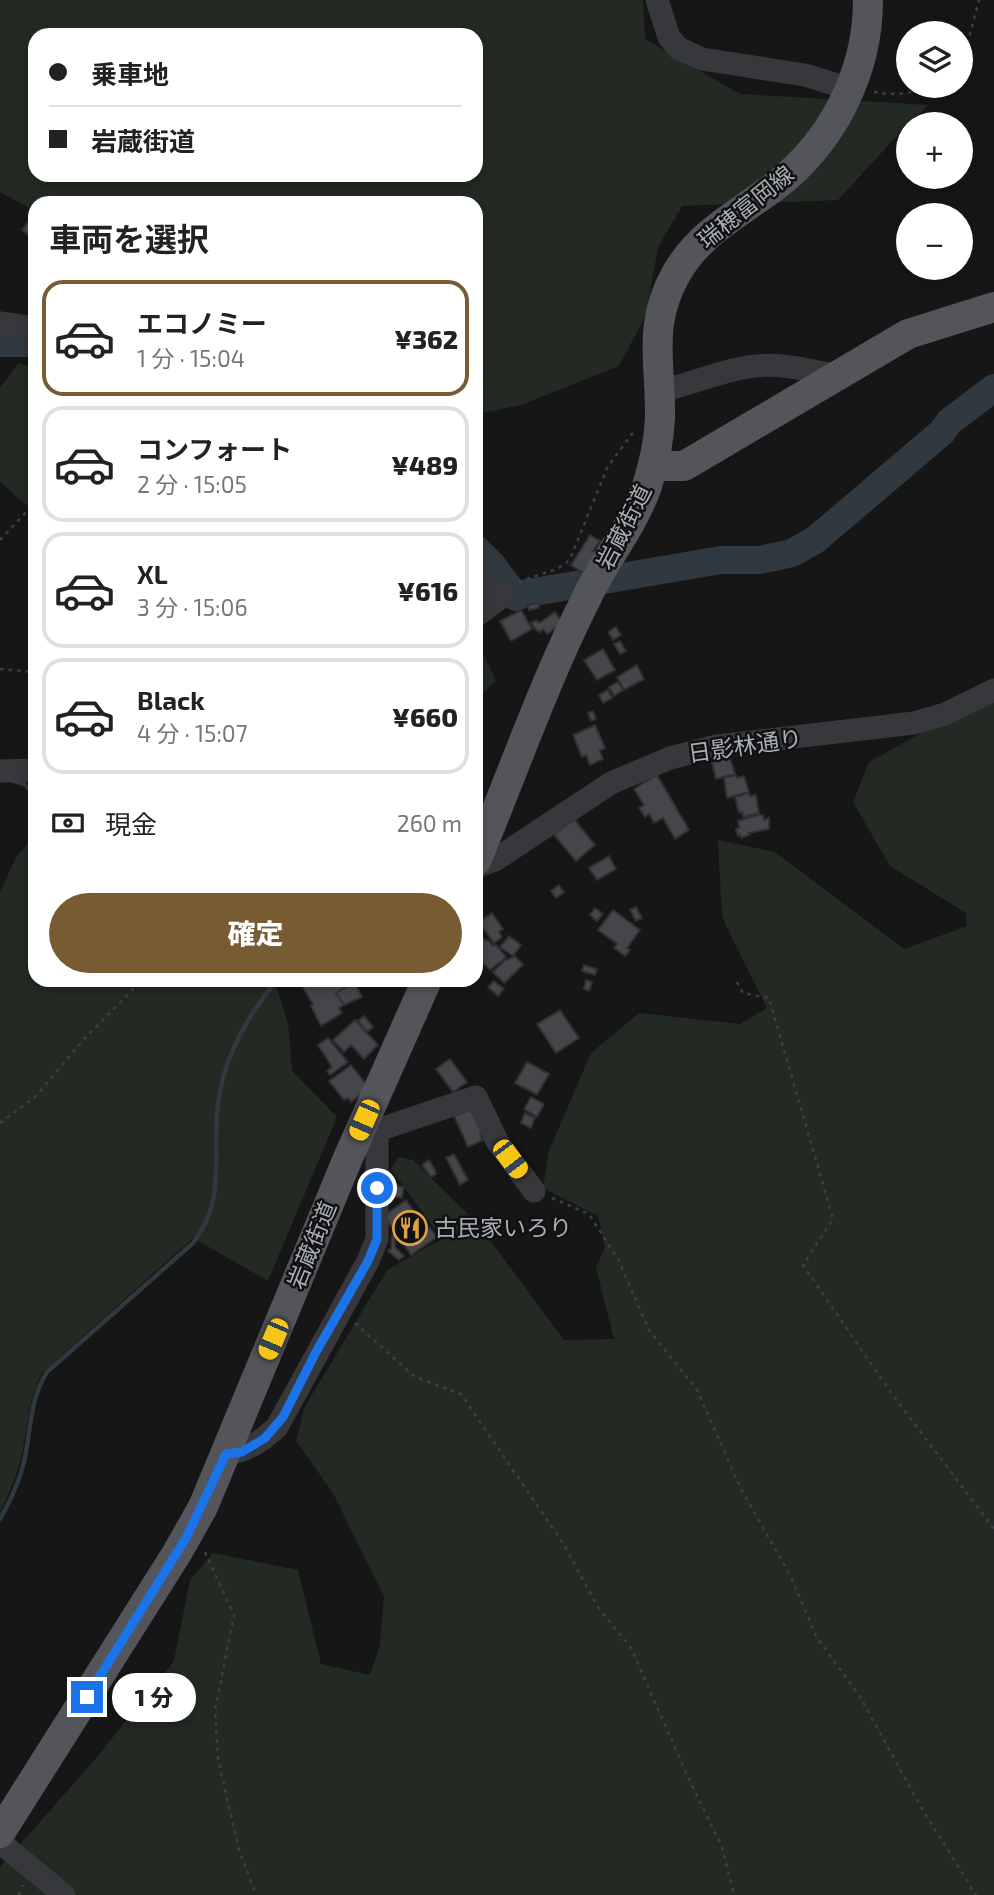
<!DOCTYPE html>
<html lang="ja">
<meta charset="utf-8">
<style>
:root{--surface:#fff;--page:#f6f6f6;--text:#222;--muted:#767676;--line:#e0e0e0;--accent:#775b32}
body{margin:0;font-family:"Exo 2","Noto Sans JP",sans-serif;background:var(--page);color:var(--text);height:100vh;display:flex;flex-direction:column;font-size:26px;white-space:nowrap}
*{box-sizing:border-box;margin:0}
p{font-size:23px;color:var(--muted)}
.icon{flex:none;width:38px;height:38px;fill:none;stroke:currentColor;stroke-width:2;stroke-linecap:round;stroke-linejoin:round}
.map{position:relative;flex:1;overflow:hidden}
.sheet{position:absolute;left:28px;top:196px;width:455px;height:791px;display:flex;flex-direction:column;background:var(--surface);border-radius:21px;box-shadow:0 4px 10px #0003}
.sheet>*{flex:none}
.banner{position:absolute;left:28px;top:28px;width:455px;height:154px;border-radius:21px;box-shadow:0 4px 10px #0003;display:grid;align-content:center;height:154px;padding:0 21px;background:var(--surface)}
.tools{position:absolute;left:896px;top:21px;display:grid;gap:14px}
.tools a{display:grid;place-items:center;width:77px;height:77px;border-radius:50%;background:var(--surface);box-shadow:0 4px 10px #0003;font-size:35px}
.end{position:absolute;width:32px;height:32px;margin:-16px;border:9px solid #1a73e8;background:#fff;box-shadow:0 0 0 4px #fff}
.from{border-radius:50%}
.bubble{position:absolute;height:49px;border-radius:24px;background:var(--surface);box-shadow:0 4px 10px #0003;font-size:23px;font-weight:800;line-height:49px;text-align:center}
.car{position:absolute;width:21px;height:42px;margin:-21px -10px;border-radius:9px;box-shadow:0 0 5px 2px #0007;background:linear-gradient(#f5c518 24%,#345 0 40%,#f5c518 0 76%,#345 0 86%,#f5c518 0)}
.banner b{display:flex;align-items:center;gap:24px;height:66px;font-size:26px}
.banner b+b{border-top:2px solid var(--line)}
.banner i{width:18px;height:18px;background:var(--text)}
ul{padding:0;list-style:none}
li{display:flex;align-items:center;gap:21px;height:116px;margin:0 14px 10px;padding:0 7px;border:4px solid var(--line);border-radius:21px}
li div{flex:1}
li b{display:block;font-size:26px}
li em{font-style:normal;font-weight:800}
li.current{border-color:var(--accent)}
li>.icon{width:63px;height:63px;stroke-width:1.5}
h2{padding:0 21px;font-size:32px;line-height:84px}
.pay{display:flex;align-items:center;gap:18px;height:77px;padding:0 21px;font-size:26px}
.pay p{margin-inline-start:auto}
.action{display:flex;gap:14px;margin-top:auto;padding:14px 21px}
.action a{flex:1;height:80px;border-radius:42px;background:var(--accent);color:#fff;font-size:28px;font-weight:800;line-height:80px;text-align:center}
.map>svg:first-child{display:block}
</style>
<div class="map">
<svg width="994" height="1895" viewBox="0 0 994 1895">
<rect width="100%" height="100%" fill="#161617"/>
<path fill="#222a23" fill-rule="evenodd" d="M0,0H643L645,39L740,94L929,105L908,124L838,200L682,206L658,247L646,315L619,366L521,405L476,414V203H35V211L0,192ZM35,35H476V175H35Z
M19,363L35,369V513L0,482V388Z
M476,640L496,680L480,697L476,708Z
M994,693V1895H0V1867L97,1757L174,1661L190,1580L213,1553L298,1570L321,1664L370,1675L380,1645L384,1597L333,1493L296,1441L304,1408L387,1270L442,1239L391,1169L398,1157L413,1160L479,1225L564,1340L614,1339L596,1268L605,1247L598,1216L543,1188L549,1151L591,1053L639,1013L740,1024L767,1008L722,917L718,840L775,852L904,949L967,926L966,913L890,866L853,802L869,762Z
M35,836V980H274L288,1023L292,1071L337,1117L268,1281L193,1238L42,1373C29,1398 28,1423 23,1449C19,1471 10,1492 0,1512V892L16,857Z"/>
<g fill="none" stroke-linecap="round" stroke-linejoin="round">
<path stroke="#30393f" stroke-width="4.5" d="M11,780L24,784L35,794
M0,1519C12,1498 22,1476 26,1452C31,1424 31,1397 47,1372L193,1243C228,1198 211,1156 218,1104C224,1057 247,1016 277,980"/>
<path stroke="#30393f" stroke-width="28" d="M0,343H35
M476,549L492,565L516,597L522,594L721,560H759L792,553L815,540L942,432L949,422L994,388"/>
</g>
<path fill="#45464a" stroke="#303033" stroke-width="2" d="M35,212V240L22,230Z
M590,535L600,541L593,551L596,553L583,573L571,565Z
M538,603L539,608L529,610L528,605Z
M521,610L532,629L511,641L500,621Z
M555,612L563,623L547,634L543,629L540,632L536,630L531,623L536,620L539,623Z
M616,627L621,635L613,640L608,632Z
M620,641L626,651L620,654L614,644Z
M603,649L615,670L597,680L584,660Z
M637,665L644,679L624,690L617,677Z
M618,682L623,690L614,696L609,687Z
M608,690L612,698L603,703L599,695Z
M593,711L596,719L591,721L588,713Z
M595,725L605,748L600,751L603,759L590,765L586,755L582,757L573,735Z
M728,752L735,774L716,779L712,763L717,759L716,755Z
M657,775L689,830L675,839L663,818L654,823L649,814L645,817L639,808L644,805L634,789Z
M736,775L737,778L744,776L749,792L727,798L724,778Z
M749,793L750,796L756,795L759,813L743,817L742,812L739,813L735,797Z
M758,815H763L764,820L769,818V829L749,833L750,835L741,838L740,835L738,836L736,829L739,828L738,821Z
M574,819L595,845L576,861L554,835Z
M609,856L616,869L597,880L589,868Z
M559,885L564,892L556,898L551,891Z
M636,907L642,918L636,921L630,910Z
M595,908L603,914L597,921L590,915Z
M613,910L640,930L627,948L630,950L625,956L614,948L617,944L598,930Z
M492,913L503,929L499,932L502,937L494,943L479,922Z
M480,934L486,941L488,940L493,946L496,945L506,957L490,970L476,956V937Z
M509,936L521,945L513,956L500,947Z
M515,956L523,965L504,983L493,972L504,961Z
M584,965L597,969L595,975L582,971Z
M298,980H346L349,985L336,993L344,1005L339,1008L342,1013L321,1026L311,1006L313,1004Z
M346,980H354L362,997L344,1005L336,993L349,985Z
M586,980L592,982L589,991L584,989Z
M494,981L504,989L498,996L488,987Z
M560,1010L579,1038L556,1053L537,1024Z
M364,1016L373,1027L367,1032L358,1021Z
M355,1020L378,1045L364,1059L351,1045L344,1052L333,1040Z
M328,1038L348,1062L330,1075L327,1071L332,1067L318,1045Z
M450,1059L467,1082L453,1092L436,1069Z
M527,1062L549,1074L537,1095L515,1083Z
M351,1065L369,1088L351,1102L348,1098L344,1100L329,1081Z
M531,1097L544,1104L537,1117L524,1109Z
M473,1109L486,1131L480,1134L483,1140L468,1147L454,1116Z
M525,1113L535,1118L531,1128L521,1123Z
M454,1154L468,1180L460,1185L446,1158Z
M429,1160L435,1170L436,1174L431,1177L422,1165Z
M389,1184L404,1187L402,1198L387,1195Z
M406,1200L427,1230L430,1228L437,1237L411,1255L384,1216Z
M395,1234V1247L404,1256L399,1260L388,1251L391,1248L392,1235Z"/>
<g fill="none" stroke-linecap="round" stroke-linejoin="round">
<path stroke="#3d3f43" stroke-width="2.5" stroke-dasharray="3.5 5" stroke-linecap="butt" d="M961,59L965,53L979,0
M874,92C892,95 912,95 928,86
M0,540L30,508
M519,583C535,573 557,574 570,559L608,466L635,430
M0,669L35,672
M737,982L743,993L769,998L833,1219L803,1265L892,1394L994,1529
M0,1123L35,1097L85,1038L142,980
M552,1198L589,1214L619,1261L649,1330L697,1390L741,1489L791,1577L817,1638L859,1695L921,1807L976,1895
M355,1323L415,1377L461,1394L563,1543L599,1609L631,1648L687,1775L722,1847L734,1895
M205,1552L234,1615L215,1710L218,1759L239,1850L256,1895
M19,1895L23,1885"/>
<path stroke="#37383c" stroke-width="23" d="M657,0L669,37L678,48L702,59L805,75L850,89
M0,323L35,328
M659,391C690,385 727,368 756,366C784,363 811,371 838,376
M476,580L482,579L501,597
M476,616L504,595
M0,771L35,770
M476,867L495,860L611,783L670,758L717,746L914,723L945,714L994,690
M375,1131L476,1097L498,1143L534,1191
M226,1454C247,1451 262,1441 277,1427L368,1261L377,1239V1137L375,1131L364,1120
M0,1842L64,1895"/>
<path stroke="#53555a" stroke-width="30" d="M653,466H684L908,334L994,307
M476,861C513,773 544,682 587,597C605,559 633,526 647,486C654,464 659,441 660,418C661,364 647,325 676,274C699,233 738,214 774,187C832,143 868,73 868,0
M0,1833L177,1553L203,1507L348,1158L427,980"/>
</g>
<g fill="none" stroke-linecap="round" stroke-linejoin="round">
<path stroke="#1a73e8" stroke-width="9" d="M87,1697L186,1538L226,1454L242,1452L265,1438L283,1417L316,1352L368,1261L377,1239V1188"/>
</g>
<defs>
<g id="restaurant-ring" transform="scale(1.75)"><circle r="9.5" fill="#111112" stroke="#dfa146" stroke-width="1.5"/><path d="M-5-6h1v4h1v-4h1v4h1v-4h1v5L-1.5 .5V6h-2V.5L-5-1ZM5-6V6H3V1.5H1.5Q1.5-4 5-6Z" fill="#dfa146"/></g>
</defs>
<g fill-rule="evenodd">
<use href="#restaurant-ring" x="410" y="1228"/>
</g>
<g text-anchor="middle" stroke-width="5" stroke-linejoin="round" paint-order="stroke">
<g font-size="23" fill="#a9aeb6" stroke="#111112">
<text transform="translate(746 207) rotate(-39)" y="8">瑞穂富岡線</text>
<text transform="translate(624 527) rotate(-63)" y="8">岩蔵街道</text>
<text transform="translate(745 746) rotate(-8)" y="8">日影林通り</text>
<text transform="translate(312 1245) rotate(-68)" y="8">岩蔵街道</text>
</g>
<g font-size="23" fill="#a9aeb6" stroke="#111112" text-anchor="start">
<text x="434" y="1236">古民家いろり</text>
</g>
</g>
</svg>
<div class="tools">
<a><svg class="icon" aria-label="layers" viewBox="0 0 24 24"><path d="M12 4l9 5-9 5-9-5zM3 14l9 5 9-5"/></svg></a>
<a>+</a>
<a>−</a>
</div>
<i class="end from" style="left:377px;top:1188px"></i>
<i class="end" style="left:87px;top:1697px"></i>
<div class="bubble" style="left:112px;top:1673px;width:84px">1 分</div>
<i class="car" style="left:364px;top:1120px;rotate:204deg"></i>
<i class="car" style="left:510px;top:1159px;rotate:143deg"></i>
<i class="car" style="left:273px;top:1339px;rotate:203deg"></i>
<div class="banner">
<b><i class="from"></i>乗車地</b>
<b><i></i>岩蔵街道</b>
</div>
<section class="sheet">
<h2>車両を選択</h2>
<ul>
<li class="current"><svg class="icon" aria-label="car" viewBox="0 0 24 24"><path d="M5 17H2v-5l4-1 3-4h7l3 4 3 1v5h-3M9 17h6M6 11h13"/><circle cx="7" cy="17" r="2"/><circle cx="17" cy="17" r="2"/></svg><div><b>エコノミー</b><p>1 分 · 15:04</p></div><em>¥362</em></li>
<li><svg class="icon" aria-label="car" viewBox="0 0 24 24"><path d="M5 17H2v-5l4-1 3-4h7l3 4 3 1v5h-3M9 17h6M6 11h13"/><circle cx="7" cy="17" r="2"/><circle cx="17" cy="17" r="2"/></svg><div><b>コンフォート</b><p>2 分 · 15:05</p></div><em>¥489</em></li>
<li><svg class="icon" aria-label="car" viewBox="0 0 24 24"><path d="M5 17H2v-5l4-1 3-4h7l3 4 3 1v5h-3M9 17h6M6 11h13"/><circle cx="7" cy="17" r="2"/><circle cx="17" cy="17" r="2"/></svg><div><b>XL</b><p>3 分 · 15:06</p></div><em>¥616</em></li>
<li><svg class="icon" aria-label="car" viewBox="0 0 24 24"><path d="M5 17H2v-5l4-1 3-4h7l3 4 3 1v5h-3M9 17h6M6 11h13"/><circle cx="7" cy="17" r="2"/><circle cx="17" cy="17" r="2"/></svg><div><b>Black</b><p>4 分 · 15:07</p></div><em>¥660</em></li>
</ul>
<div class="pay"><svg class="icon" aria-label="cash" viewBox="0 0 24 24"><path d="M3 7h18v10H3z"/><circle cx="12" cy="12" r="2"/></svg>現金<p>260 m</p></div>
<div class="action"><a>確定</a></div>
</section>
</div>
